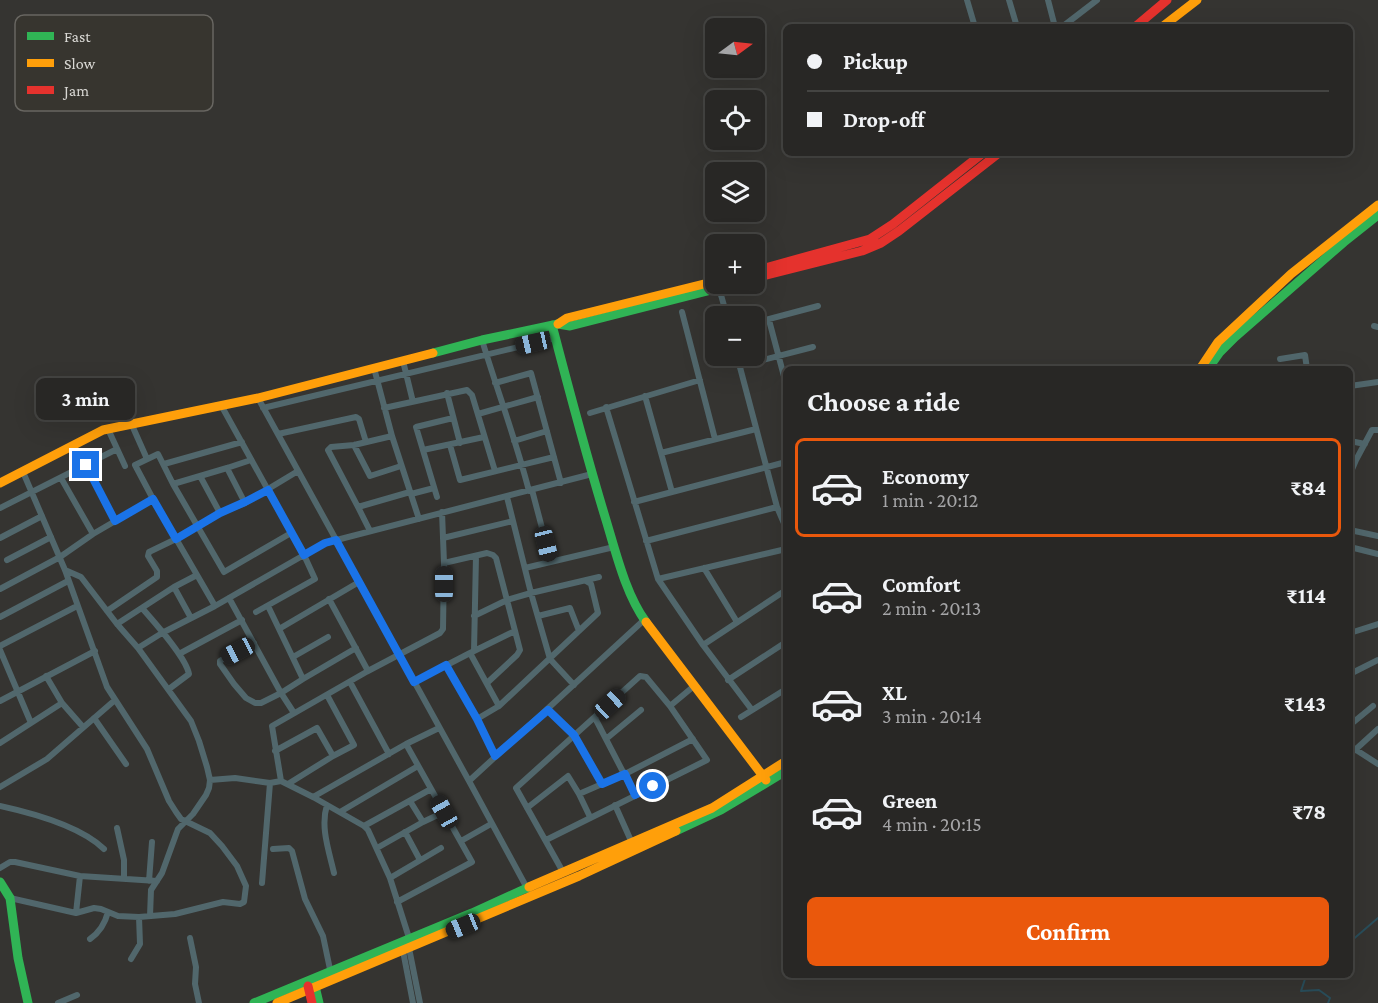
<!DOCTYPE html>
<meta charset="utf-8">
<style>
:root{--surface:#282725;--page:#302f2d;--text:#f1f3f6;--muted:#a5a5a7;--line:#444442;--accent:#ea580c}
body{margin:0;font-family:"Crimson Pro",serif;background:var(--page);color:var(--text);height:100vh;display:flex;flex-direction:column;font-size:22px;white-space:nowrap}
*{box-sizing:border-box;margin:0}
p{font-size:20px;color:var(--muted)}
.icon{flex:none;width:33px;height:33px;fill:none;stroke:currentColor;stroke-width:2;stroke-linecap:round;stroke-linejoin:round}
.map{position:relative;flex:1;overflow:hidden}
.details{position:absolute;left:783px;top:366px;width:570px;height:612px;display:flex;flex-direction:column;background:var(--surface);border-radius:9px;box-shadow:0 6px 24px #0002,0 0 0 2px var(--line)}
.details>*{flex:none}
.guide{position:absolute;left:783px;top:24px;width:570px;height:132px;border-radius:9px;box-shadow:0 6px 24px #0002,0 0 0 2px var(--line);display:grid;align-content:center;height:132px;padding:0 24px;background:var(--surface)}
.needle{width:39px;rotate:75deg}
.fabs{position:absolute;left:705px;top:18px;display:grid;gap:12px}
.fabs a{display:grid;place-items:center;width:60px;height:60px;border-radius:9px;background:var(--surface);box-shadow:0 6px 24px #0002,0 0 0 2px var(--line);font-size:30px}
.end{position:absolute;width:27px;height:27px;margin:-14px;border:8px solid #1a73e8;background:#fff;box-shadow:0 0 0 3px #fff}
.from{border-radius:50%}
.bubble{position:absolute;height:42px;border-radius:9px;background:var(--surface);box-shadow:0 6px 24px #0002,0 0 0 2px var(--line);font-size:20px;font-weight:700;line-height:42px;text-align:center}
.car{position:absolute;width:18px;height:36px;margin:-18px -9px;border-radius:8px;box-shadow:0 0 4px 2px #0007;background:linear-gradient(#222 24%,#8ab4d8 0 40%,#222 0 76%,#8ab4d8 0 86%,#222 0)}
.guide b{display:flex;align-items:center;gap:21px;height:57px;font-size:22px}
.guide b+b{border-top:2px solid var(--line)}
.guide i{width:15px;height:15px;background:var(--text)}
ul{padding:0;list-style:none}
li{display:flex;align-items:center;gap:18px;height:99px;margin:0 12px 9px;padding:0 12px;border:3px solid transparent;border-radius:9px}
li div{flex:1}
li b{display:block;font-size:22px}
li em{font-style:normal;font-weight:700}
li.on{border-color:var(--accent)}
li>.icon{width:54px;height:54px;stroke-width:1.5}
h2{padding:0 24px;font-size:27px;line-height:72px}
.cta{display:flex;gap:12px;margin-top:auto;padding:12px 24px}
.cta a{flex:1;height:69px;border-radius:9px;background:var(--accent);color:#fff;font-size:24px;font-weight:700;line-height:69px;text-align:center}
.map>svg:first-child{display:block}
</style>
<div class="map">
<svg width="1378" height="1003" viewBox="0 0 1378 1003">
<rect width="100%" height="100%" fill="#353431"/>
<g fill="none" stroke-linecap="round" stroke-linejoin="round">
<path stroke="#294e5b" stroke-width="2" d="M1350,942L1378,918
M1309,975L1305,979L1301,991L1319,990L1330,998L1328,1003"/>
<path stroke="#51676c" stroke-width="6" d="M967,0L975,27
M1009,0L1017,27
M1048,0L1055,27
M1062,27L1097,0
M719,288L727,316
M682,312L715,439
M769,320L786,384
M754,323L818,306
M1374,326L1378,327
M482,340C497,390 516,440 529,491
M737,356L777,507L786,528
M1280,359L1305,355L1307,369
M403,361L413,402
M740,366L813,347
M374,368L392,436L419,519
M495,383L531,373L561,483
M1350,386L1378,382
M447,393L460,443
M645,396L672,492
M258,398L469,781L528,890
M221,405L304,555L315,579L256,612
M606,407L658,579L703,645L752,710
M263,408L556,338
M384,408L467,390L472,395L495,471
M590,413L700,380
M478,414L538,397
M131,423L147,459
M108,429L125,466
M278,434L356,417L359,419L366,442
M514,441L547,431
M1350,441L1365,444
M354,445L370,476L401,466
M450,445L460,480L554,457
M423,450L484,437
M661,453L756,429
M164,464L242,442
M86,465L115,521
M227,468L245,503
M1350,474L1356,460L1372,430H1378
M200,476L220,513
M61,478L93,534
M173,484L227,468L251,460
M532,490L551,562
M411,494L434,488
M437,497L416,427L453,418
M507,497L531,593L550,659L574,685
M634,502L786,462
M358,507L410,492
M0,508L117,449
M1350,530L1378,536
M370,531L358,507L328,450L331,447L354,445L392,436
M0,538L42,516
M443,538L513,521
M646,541L777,507
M1350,547L1378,554
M7,560L51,537
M444,563L487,553L493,555L496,558L520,650L517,655L487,683
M525,568L614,547
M704,568L737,622
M65,570L81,577L117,624L138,648L191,721L199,741L207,767L210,780L209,788L206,795L193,814L178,829L162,873L151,890L150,916
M658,579L786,549
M174,587L197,575
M0,589L60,557L93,534L153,499
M229,598L281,693L294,713
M329,599L368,671
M215,606L153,499L135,465L158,454L173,484L224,572L291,533
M268,606L303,679
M142,608C154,622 186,657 189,674L169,689
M107,611L157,577V571L148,556L149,552L176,539L220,513L245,503L298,471
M474,616L507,600L531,593L599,577
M538,616L570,608L579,631
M0,617L68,581
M117,624L174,587L191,618
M279,629L359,582
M1350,633L1378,624
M254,643L223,659L220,661V664L234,684L246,698L255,703H261L281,693L303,679L356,648
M703,645L786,590
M0,646L77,606
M138,648L162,633L215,606L325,543L592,474
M0,650L31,723
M474,651L476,556
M470,653L499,706
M179,654L242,620
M293,657L328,637
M446,665L477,719L495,756
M1350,674L1378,660
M46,676L62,703L83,727
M728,680L786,642
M350,682L389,754
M414,682L470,653L515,631
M0,701L95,651
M670,706L694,686
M548,710L574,735L602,784
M741,717L786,689
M94,718L126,764
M595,718L635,795
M477,719L499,706L598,613L591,584L586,581
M1350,725L1373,706
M606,739L641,710
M0,743L62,703
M1350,746L1378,764
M1355,750L1378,729
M275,751L317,728L333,756
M210,780L235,778L270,783L281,781L313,797L364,826L368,830L390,878L410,941
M281,781L272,726L368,671L440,633L443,629L444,563L442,512
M469,781L644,620
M288,784L333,756L354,745L327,695
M0,787L47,759L115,700
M579,794L625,774L693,739
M313,797L406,744L439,728
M327,805C320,827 329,851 334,873
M615,805L632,843
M0,806C32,813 80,826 104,849
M527,808L568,776L579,794L590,817
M340,812L418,766
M423,822L444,812
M364,826L431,789
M117,828L124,860V879
M405,832L420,860
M546,840L707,760L670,706L646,677L640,676L516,788L563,872
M461,841L491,824
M377,848L423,822L410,801
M273,849L289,848L292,851L305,899L323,936L331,974
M0,868L10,862H15L80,876L157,881
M390,878L441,848
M149,881L152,842
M262,883L270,783
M10,898L76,913L94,908L101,909L118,916L139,917L175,914L223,902L240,904L244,902L246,886L237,866L222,846L210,833L181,819L176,812L169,801L147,749L107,687L65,570L23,472
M397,902L472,862L406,744
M76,913L80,876
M190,938L196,967L195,984L199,1003
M90,939C100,932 105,924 108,912
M409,948L420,1003
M403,951L413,1003
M131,959L140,944L139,917
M58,1003L77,995"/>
<path stroke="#30b455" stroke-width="9" d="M552,325C569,390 586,455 606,520C616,553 626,595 646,622
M433,353L482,340L558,324L570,326L735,284
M1208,369L1220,352L1235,337L1344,242L1378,215
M676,831L721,810L786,771
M0,882L10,898L18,958L28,1003
M314,982L319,1003
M254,1003L472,913L529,887"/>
<path stroke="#ff9f0a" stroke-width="9" d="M1162,27L1197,0
M558,324L567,318L716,281
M1200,369L1218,342L1291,274L1378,205
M0,483L103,430L258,398L433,353
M646,622L766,780
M529,887L712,808L786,761
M277,1003L579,876L676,831"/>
<path stroke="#e5322d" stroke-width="9" d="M1135,27L1167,0
M754,271L870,239L893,224L983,153
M754,278L862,251L881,243L899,231L999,153
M308,986L312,1003"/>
</g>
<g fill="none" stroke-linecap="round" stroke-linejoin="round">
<path stroke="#1a73e8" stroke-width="8" d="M86,465L115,521L153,499L176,539L220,513L245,502L268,490L304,555L325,543L336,540L414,682L446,665L477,719L495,756L548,710L574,735L602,784L625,774L635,795L653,786"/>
</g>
<rect x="15" y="15" width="198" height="96" rx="9" fill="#37352f" stroke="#686661" stroke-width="1.5"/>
<rect x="27" y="32" width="27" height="8" fill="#30b455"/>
<rect x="27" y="59" width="27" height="8" fill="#ff9f0a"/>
<rect x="27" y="86" width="27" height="8" fill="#e5322d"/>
<g font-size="16" fill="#d9d8d4">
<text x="64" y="42">Fast</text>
<text x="64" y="69">Slow</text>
<text x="64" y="96">Jam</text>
</g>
</svg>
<div class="fabs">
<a><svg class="needle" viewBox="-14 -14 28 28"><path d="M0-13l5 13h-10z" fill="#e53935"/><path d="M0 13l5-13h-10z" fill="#a5a5a7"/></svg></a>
<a><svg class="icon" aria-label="locate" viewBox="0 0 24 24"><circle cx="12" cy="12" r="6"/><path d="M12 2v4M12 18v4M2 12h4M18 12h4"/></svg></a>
<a><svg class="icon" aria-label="layers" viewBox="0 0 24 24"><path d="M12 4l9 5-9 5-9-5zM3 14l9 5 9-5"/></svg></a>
<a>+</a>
<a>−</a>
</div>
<i class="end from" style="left:653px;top:786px"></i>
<i class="end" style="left:86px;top:465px"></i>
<div class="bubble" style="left:36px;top:378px;width:99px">3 min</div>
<i class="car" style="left:533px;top:343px;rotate:257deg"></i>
<i class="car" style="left:546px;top:544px;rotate:166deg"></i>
<i class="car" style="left:444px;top:584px;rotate:0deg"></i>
<i class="car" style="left:238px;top:651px;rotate:242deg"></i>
<i class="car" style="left:610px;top:704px;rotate:47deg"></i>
<i class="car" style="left:444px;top:812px;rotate:331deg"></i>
<i class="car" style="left:463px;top:926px;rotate:248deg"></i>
<div class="guide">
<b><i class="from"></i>Pickup</b>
<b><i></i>Drop-off</b>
</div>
<section class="details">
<h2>Choose a ride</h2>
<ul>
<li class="on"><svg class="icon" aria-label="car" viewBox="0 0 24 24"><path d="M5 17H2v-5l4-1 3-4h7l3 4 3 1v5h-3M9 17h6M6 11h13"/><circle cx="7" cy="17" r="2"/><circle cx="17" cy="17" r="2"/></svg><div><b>Economy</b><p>1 min · 20:12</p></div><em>₹84</em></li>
<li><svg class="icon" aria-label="car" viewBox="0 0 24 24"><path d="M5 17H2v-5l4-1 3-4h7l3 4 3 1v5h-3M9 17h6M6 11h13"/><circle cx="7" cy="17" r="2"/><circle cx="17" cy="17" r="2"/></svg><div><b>Comfort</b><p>2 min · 20:13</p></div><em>₹114</em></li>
<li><svg class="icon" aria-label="car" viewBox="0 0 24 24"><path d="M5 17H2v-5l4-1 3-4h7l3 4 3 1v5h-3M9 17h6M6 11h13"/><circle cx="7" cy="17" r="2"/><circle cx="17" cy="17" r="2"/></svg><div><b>XL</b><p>3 min · 20:14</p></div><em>₹143</em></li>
<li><svg class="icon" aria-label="car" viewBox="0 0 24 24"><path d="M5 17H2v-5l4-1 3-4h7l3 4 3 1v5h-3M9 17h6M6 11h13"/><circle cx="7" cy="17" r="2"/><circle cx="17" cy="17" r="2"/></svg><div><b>Green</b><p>4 min · 20:15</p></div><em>₹78</em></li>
</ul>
<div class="cta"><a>Confirm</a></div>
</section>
</div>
